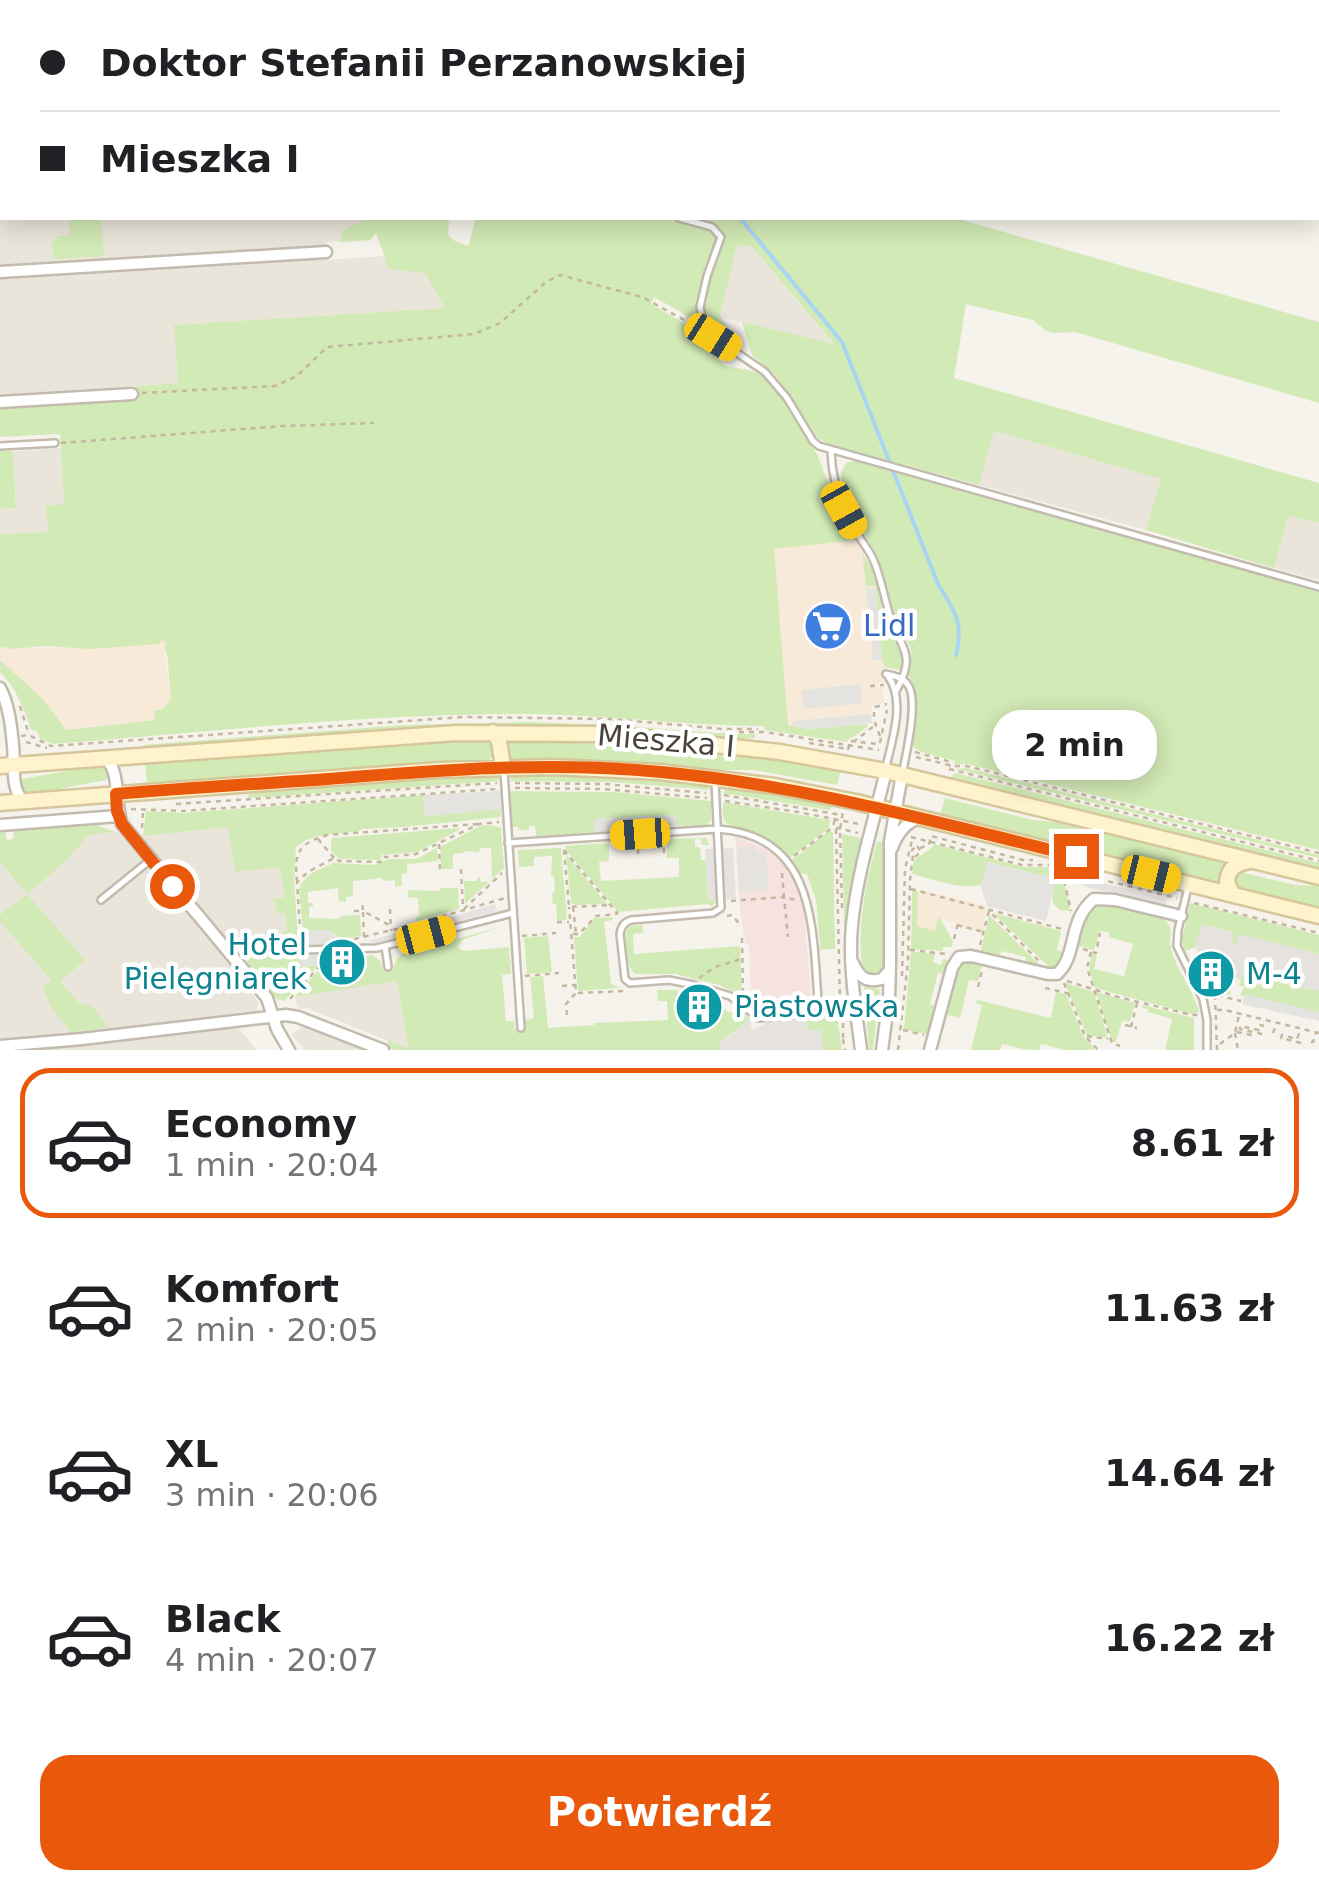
<!DOCTYPE html>
<html lang="pl">
<meta charset="utf-8">
<style>
:root{--surface:#fff;--page:#f6f6f6;--text:#202124;--muted:#757577;--line:#e0e0e0;--accent:#ea580c}
body{margin:0;font-family:"DejaVu Sans",sans-serif;background:var(--page);color:var(--text);height:100vh;display:flex;flex-direction:column;font-size:38px;white-space:nowrap}
*{box-sizing:border-box;margin:0}
p{font-size:32px;color:var(--muted)}
.icon{flex:none;width:55px;height:55px;fill:none;stroke:currentColor;stroke-width:2;stroke-linecap:round;stroke-linejoin:round}
.map{position:relative;height:1050px;overflow:hidden}
.drawer{display:flex;flex-direction:column;background:var(--surface);flex:1}
.drawer>*{flex:none}
.top-card{position:absolute;left:0px;top:0px;width:1320px;height:220px;box-shadow:0 5px 25px #0003;display:grid;align-content:center;height:220px;padding:0 40px;background:var(--surface)}
.end{position:absolute;width:45px;height:45px;margin:-22px;border:12px solid #ea580c;background:#fff;box-shadow:0 0 0 5px #fff}
.from{border-radius:50%}
.bubble{position:absolute;height:70px;border-radius:30px;background:var(--surface);box-shadow:0 5px 25px #0003;font-size:32px;font-weight:700;line-height:70px;text-align:center}
.car{position:absolute;width:30px;height:60px;margin:-30px -15px;border-radius:12px;box-shadow:0 0 8px 2px #0007;background:linear-gradient(#f5c518 24%,#345 0 40%,#f5c518 0 76%,#345 0 86%,#f5c518 0)}
.top-card b{display:flex;align-items:center;gap:35px;height:95px;font-size:38px}
.top-card b+b{border-top:2px solid var(--line)}
.top-card i{width:25px;height:25px;background:var(--text)}
ul{padding:18px 0 0;list-style:none}
li{display:flex;align-items:center;gap:30px;height:150px;margin:0 20px 15px;padding:0 20px;border:5px solid transparent;border-radius:30px}
li div{flex:1}
li b{display:block;font-size:38px}
li em{font-style:normal;font-weight:700}
li.selected{border-color:var(--accent)}
li>.icon{width:90px;height:90px;stroke-width:1.5}
.action{display:flex;gap:20px;margin-top:auto;padding:20px 40px}
.action a{flex:1;height:115px;border-radius:30px;background:var(--accent);color:#fff;font-size:40px;font-weight:700;line-height:115px;text-align:center}
.map>svg:first-child{display:block}
</style>
<div class="map">
<svg width="1319" height="1050" viewBox="0 0 1319 1050">
<rect width="100%" height="100%" fill="#f6f3ec"/>
<path fill="#eae5da" d="M0,56H2V218H375L370,240L327,242V260L414,254L446,308L175,325L178,383L0,395Z
M736,244L752,247L835,346L720,317Z
M993,431L1162,479L1146,530L979,485Z
M61,448L64,505L49,532L0,534V509L16,507L13,451Z
M1288,515L1319,523V580L1274,568Z
M229,827L280,867L284,897L274,899L276,913L285,912L287,929L279,936L234,944L223,956L258,1002L257,1011L229,1014L232,1028H239L256,1050H0V844L115,832L143,836Z
M397,981L408,1049L307,1008L298,1009L295,997Z
M305,1024L368,1050H305L291,1035Z"/>
<path fill="#f7ead8" d="M856,540L862,552L866,585L875,586L882,660L885,667L887,684L881,682L874,686L882,687L884,703L873,705L871,709L872,723L857,725L847,742L788,734L774,548Z
M162,639L167,644L164,648L171,699L163,709L154,711L155,720L65,730L42,698L0,660V647L15,649L159,644Z
M918,889L987,906L982,933L956,926V923L939,918L935,931L917,926Z"/>
<path fill="#e6e2dd" d="M1201,924L1319,954V991L1252,975L1243,974L1241,980L1208,968L1195,948Z
M750,1019L752,1030L771,1021L820,1019L823,1050H720V1044Z"/>
<path fill="#f6e3e0" d="M735,835L772,852L787,868L795,882L803,902L811,996L751,1001L749,944L745,943L739,899Z"/>
<path fill="#d2eab5" d="M581,0H1251L1250,2H582Z
M69,218H101L104,256L53,259L52,241H57V236L70,235Z
M365,218H375L376,222L377,218H449L448,235L453,240L468,246L476,218H955L1319,322V403L1075,332L1055,333L1046,331L1033,320L966,304L954,378L1319,483V523L1288,516L1274,568L1146,530L1161,479L994,431L979,485L828,444L818,438L812,430L776,376L752,355L742,322L834,344L752,247L737,244L720,316L737,344L654,297L651,304L694,329L712,354L726,366L749,370L765,376L778,391L817,454L839,511L856,540L774,549L788,725L810,729L867,724L868,726L852,738L848,739L847,742L765,730L764,726C683,726 603,714 522,714C365,714 208,732 52,744L40,739L37,731L31,730C25,710 15,686 0,672V660L42,698L66,730L155,720L154,711L163,709L171,699L167,653L164,648L167,644L162,640L159,644L90,649L44,646L15,649L0,647V534L49,532L45,506L64,504L60,434L0,437V406L136,397V386L178,383L174,325L445,308L425,273L389,269L376,233L370,240L340,242L342,231L359,223Z
M0,451H13L16,508L0,509Z
M855,461L1319,590V850L983,768L966,764H954L955,761L921,752L911,745C913,723 923,693 908,675C917,645 906,643 896,617C889,597 886,576 877,557C863,528 843,505 841,472L847,462Z
M862,552L870,565L877,584L885,625L903,655L901,670L885,667L882,660L875,586H866Z
M527,722L611,725L717,733L755,734V738L736,739C660,732 585,725 508,725C387,726 265,739 144,748L143,745L404,725Z
M506,739C619,740 730,751 841,769L837,785L754,770H706L618,762L510,760L508,758Z
M442,740H490L494,744V756L489,760L147,785L145,762Z
M94,766L107,769L109,774L106,780L37,793H25L20,785L22,779Z
M966,768L1319,855V858L956,769Z
M955,773L1319,863V870L949,779Z
M519,774L654,778L701,783L710,790L610,782L510,781L513,776Z
M496,775L500,781L249,798L247,795L262,791L323,786Z
M738,787L833,804L830,810L723,793L727,788Z
M509,791L613,792L711,801V820L706,826H678L676,824L675,815L595,819L594,832L536,836L535,826H529V830H519L518,827H511Z
M423,795L425,816L501,809V817L404,827L361,829L360,831L318,836L306,840L296,847L294,881L300,966H318L284,1001L274,998L247,962L250,951L248,941L279,936L287,929L285,913H276L274,899L284,897L280,867L235,872L228,827L143,836L146,811L184,813Z
M945,798L1033,820L1075,824L1230,862L1223,885L940,816Z
M723,802L830,820L829,828L790,858C772,837 751,833 726,823L723,817Z
M98,823L99,826L115,832L88,835L67,860L27,894L85,960L60,981L80,1004L92,1006L108,1027L71,1033L52,1008L42,987L51,980L0,921V915L27,894L0,861V830H5L7,840L13,839L14,829Z
M490,825L501,828L504,868L465,904L464,881H477L478,877H480L481,882L492,881L491,848H480L479,852L464,851L463,853L453,854V869H441L440,847L480,826Z
M459,828V830L417,852L382,855L381,860L340,859L331,851V838Z
M829,831L833,832L835,949L815,950L820,945L816,900L807,874L800,873L792,860Z
M842,834L863,838L849,909L850,996L846,1003Z
M706,838L709,845H702L701,839H695V846L700,848L701,860H706L708,899L716,900L712,907L708,904L618,912L566,850L565,846L609,843V861L599,862L601,881L679,877V858H667V839Z
M877,841L884,843L883,965L880,972L871,973L862,967C857,924 866,882 877,841Z
M934,844L1024,867H1046L1061,871L1065,884L1070,911L1060,910L1053,904L1052,894L1055,879L988,862L981,885C959,890 934,879 912,874L914,860L933,847Z
M437,848L438,861L407,864V873L401,874L402,886H395V880L383,881L382,878L353,881V896L346,897V901L339,902L338,888L308,892V903H313V906L309,907V918L340,919L341,916L360,915L361,936L339,939L330,930L303,931L299,890L301,884L310,874L333,863L373,865L389,859H416Z
M561,848L567,920L557,921L556,904H553L552,893L555,892L554,876H551L552,856L534,857V866L519,867L518,850Z
M566,854L607,904L575,905L571,903Z
M1240,872L1295,885L1319,886V909L1237,889L1235,888L1233,876Z
M440,888H458L459,909L416,921V917L419,916L418,898L408,897V890L439,891Z
M912,890L918,891L917,926L935,931L938,918L941,919L953,942L952,947H943L942,951L911,949Z
M1190,903L1319,935V954L1239,934L1236,944L1231,943L1233,932L1202,924L1195,947L1185,951L1182,940Z
M1099,905H1108L1163,919C1177,930 1167,935 1171,949C1177,971 1193,989 1199,1012L1192,1014L1095,988L1089,969L1092,954L1097,955L1094,969L1124,976L1133,944L1109,937V933L1100,931L1094,950L1075,945C1079,929 1083,912 1099,905Z
M993,913L1061,931L1057,950L1065,952L1063,962L1052,970Z
M989,915L1044,969L1025,964L1026,957L1001,951L999,958L980,954Z
M613,917L612,920L604,922L611,984L620,988L578,991L574,937H580L594,918Z
M643,925V933L633,934L634,954L740,946L742,996L719,985L675,974H635C624,964 622,938 629,926Z
M500,927L462,940L458,948L464,951L509,947L511,974L502,975L506,1021H514L515,1029L524,1028L525,1020L534,1018L530,977L543,976L548,1028L594,1025V1023L668,1020L667,1001H658L657,990H678V993L712,1003L730,1013L736,1007L741,1011L737,1015L740,1018L745,1014L750,1019L720,1043V1050H395L388,1048V1041L408,1048L397,981L295,997L322,966H347V958L373,955L380,961L384,971L393,969L397,958L404,953Z
M548,936L552,972L527,974L524,938Z
M1207,950L1211,951L1214,963L1225,975L1223,986L1231,989L1230,995L1206,989L1192,964L1199,953Z
M911,952L935,953L933,962L941,965L943,959L949,960L945,974L938,973L930,1004L936,1006L929,1035L904,1029Z
M968,961L982,963L978,981L969,980L960,1018L944,1014C948,995 949,969 968,961Z
M1242,974L1319,991V1012L1245,995L1240,996L1244,987L1239,985Z
M1065,983L1094,992L1108,1038L1087,1035Z
M864,987L880,989L873,1050H869Z
M1056,992L1066,994L1083,1036L1094,1048L1093,1050H1065L1041,1044L1039,1050H1028L1002,1044L1000,1050H971L982,1005L976,1003L977,1000L1051,1018Z
M1096,992L1135,1003L1130,1022L1122,1021L1116,1042H1112Z
M1142,1005L1194,1018V1050H1165L1172,1019L1148,1012V1009L1142,1008Z
M837,1017L842,1050H823L821,1029L808,1030L807,1021Z"/>
<path fill="#e5e3e0" d="M866,586L869,588H876L882,660H873Z
M860,684L862,703L804,709L802,690Z
M871,714L872,723L810,729L793,726V721Z
M500,791L501,809L424,816L423,795Z
M676,815V824L678,826L594,832V819Z
M755,846L756,854L766,853L769,889L739,891L737,847Z
M733,848L736,899L708,900L705,849Z
M987,862L1056,879L1046,921L987,906L981,887Z
M1083,878L1167,899L1165,906L1082,886Z
M495,904L497,911L379,944L369,941Z
M330,930L336,938L337,965L300,966L299,931Z
M1244,994L1319,1012V1021L1242,1004Z"/>
<g fill="none" stroke-linecap="round" stroke-linejoin="round">
<path stroke="#a9d4f2" stroke-width="4" d="M579,0V2
M740,218L842,342L938,584C955,612 964,622 956,655"/>
<g stroke="#c2bbae" stroke-width="10">
<path id="lane" d="M679,218L712,227L721,237L707,276L700,307L705,331L765,372L787,398L813,441L819,446L1319,587
M0,446L55,443
M831,452C832,481 842,509 857,533C862,542 869,550 873,559C882,579 884,599 891,619C903,652 916,655 896,691
M886,674C894,676 903,677 908,685C919,700 906,755 902,775
M886,767C892,740 906,701 888,676
M504,771L521,1028
M715,781L721,908L713,913L631,920C624,922 621,927 620,934L625,979L630,983L669,980L694,985L730,996L759,1018L853,1010
M508,843L717,829C821,835 812,938 819,1013
M1188,887L1178,930L1177,946L1203,999L1207,1020V1050
M101,900L149,861
M385,946L388,967
M301,950L377,948L513,913"/>
</g>
<g stroke="#c2bbae" stroke-width="15">
<path id="street" d="M188,0L189,2
M435,0L444,2
M0,123H2
M0,272L326,252
M0,402L132,394
M0,688C9,705 11,725 13,745C15,763 10,787 23,801
M106,759C121,772 114,804 122,824L267,998L277,1029L289,1050
M0,825L118,816
M892,848C897,834 906,822 920,818
M853,963C859,977 866,983 882,979L888,972
M0,1046L82,1039L286,1015L298,1017L383,1050
M861,1050C856,1009 848,966 852,925C857,873 874,821 886,771
M882,1050L889,998L890,963V841L902,775
M930,1050L952,968L959,957L971,956L1048,974H1057C1078,956 1067,921 1094,899L1115,900L1181,916"/>
</g>
<g stroke="#d6c79b" stroke-width="19">
<path id="secondary" d="M493,732L499,741L503,767
M0,766L456,733L594,734L658,739L780,752L886,771L1319,877
M0,803L439,770L552,767L660,772L775,786L856,802L1319,916
M1233,895L1227,883C1228,867 1236,864 1250,861"/>
</g>
<path stroke="#c4b79f" stroke-width="2.5" stroke-dasharray="5 5" stroke-linecap="butt" d="M142,393L275,386L297,376L327,347L474,334L500,323L546,282L560,275L642,297L695,326
M61,443L282,426L374,423
M870,686L884,685
M20,706L29,735
M729,732H765L879,750
M21,736L29,735L51,746L464,717L612,719L723,729H758
M880,736C876,726 872,717 875,707L887,704
M26,742L47,748
M853,742L874,726
M809,743L849,749
M880,743L887,710
M848,750L850,741L878,744
M915,752L951,762L949,767
M916,757L953,766H966L983,770L1319,853
M949,769L1319,861
M515,783L604,784L706,793
M515,788L603,789L707,798
M724,795L836,814L833,827L858,833
M725,801L798,812L859,824
M176,804L497,783
M131,809L182,811L497,789
M142,828L143,811
M836,829L840,1001
M911,837L1022,865H1054
M318,839L334,858
M439,844L440,872
M917,846L921,852L916,856L912,853V850Z
M920,848L929,845L931,836L1023,860H1033
M564,850L569,907L610,905
M564,850L618,914
M664,853V840
M638,854V841
M794,856L832,828
M1050,867L1177,898
M461,869L463,908
M1062,871L1071,911
M782,873L784,897L796,900
M297,882C294,852 298,844 327,835L478,824
M911,889L1062,929
M731,901L784,897L788,937
M1194,903L1319,933
M573,907L576,933
M842,908L840,829L843,811
M390,909L391,931
M464,909L502,873
M354,911H363L362,900
M727,916L732,915L741,926
M557,922H569
M957,925L984,932
M573,934H579L596,916L617,914
M522,936L556,933
M364,937L363,911L391,926
M742,938L743,996
M354,939L413,925L505,898
M954,939L958,923
M301,944L297,882L308,872L334,858L339,861L382,862L385,857L416,854L479,824L499,822
M980,945L989,911L1039,961
M1083,949L1096,953L1100,933
M910,950L947,954
M1091,952L1087,968L1112,1043L1120,1046
M525,976L559,973
M902,976L905,869L912,840
M699,978L715,967L741,959
M1067,981L1118,997L1192,1015H1200
M1064,983L1085,1036L1098,1050
M562,986L575,985
M978,987L982,970
M1045,988L1067,993
M578,993L625,991
M1208,993L1241,1001
M1215,995L1217,1050
M290,999L326,959
M754,1002L811,999
M1217,1010H1225L1319,1033
M567,1015L566,1004L576,993L569,907
M1125,1025L1137,1028
M1131,1027L1137,1003
M903,1030L924,1035
M1237,1032L1252,1035
M1235,1033L1238,1050
M1273,1033L1277,1023
M1262,1034L1240,1029V1026L1259,1030L1260,1025L1264,1026
M1087,1036L1108,1039
M843,1038V1021
M843,1039L845,1050
M1311,1042H1313L1316,1032
M1301,1043L1281,1038L1282,1035L1297,1039L1299,1034L1302,1035
M1220,1044L1235,1033L1239,1015
M898,1050L908,962L910,880L913,855"/>
<use href="#lane" stroke="#fff" stroke-width="5"/>
<use href="#street" stroke="#fff" stroke-width="10"/>
<use href="#secondary" stroke="#fff3cd" stroke-width="14"/>
</g>
<g fill="none" stroke-linecap="round" stroke-linejoin="round">
<path stroke="#ea580c" stroke-width="12" d="M172,886L122,824L117,811L116,794C186,788 257,784 328,779C439,770 549,761 661,772C803,785 938,823 1076,856"/>
</g>
<defs>
<g id="supermarket-disc" transform="scale(2.5)"><circle r="9.5" fill="#3f7fe0" stroke="#fff"/><path d="M-6-5.5h2.5l.6 2H6L4.5 2H-2.5L-4.4-4H-6ZM-1.5 3.2a1.3 1.3 0 1 0 .1 0ZM3 3.2a1.3 1.3 0 1 0 .1 0Z" fill="#fff"/></g>
<g id="building-disc" transform="scale(2.5)"><circle r="9.5" fill="#0f9aa8" stroke="#fff"/><path d="M-4-6H4V6H1V3H-1V6H-4ZM-2.5-4.3h1.7v1.8h-1.7ZM.8-4.3h1.7v1.8H.8ZM-2.5-1h1.7V.8h-1.7ZM.8-1h1.7V.8H.8Z" fill="#fff"/></g>
</defs>
<g fill-rule="evenodd">
<use href="#supermarket-disc" x="828" y="626"/>
<use href="#building-disc" x="342" y="962"/>
<use href="#building-disc" x="1211" y="974"/>
<use href="#building-disc" x="699" y="1007"/>
</g>
<g text-anchor="middle" stroke-width="9" stroke-linejoin="round" paint-order="stroke">
<g font-size="30" fill="#366cbe" stroke="#fff" text-anchor="start">
<text x="863" y="636">Lidl</text>
</g>
<g font-size="30" fill="#4b4439" stroke="#fff">
<text transform="translate(666 741) rotate(5)" y="10">Mieszka I</text>
</g>
<g font-size="30" fill="#0d838f" stroke="#fff" text-anchor="start">
<text x="307" y="955" text-anchor="end">Hotel<tspan x="307" dy="34">Pielęgniarek</tspan></text>
<text x="1246" y="984">M-4</text>
<text x="734" y="1017">Piastowska</text>
</g>
</g>
</svg>
<i class="end from" style="left:172px;top:886px"></i>
<i class="end" style="left:1076px;top:856px"></i>
<div class="bubble" style="left:992px;top:710px;width:165px">2 min</div>
<i class="car" style="left:713px;top:337px;rotate:122deg"></i>
<i class="car" style="left:844px;top:510px;rotate:151deg"></i>
<i class="car" style="left:640px;top:834px;rotate:266deg"></i>
<i class="car" style="left:1151px;top:874px;rotate:104deg"></i>
<i class="car" style="left:426px;top:935px;rotate:75deg"></i>
<div class="top-card">
<b><i class="from"></i>Doktor Stefanii Perzanowskiej</b>
<b><i></i>Mieszka I</b>
</div>
</div>
<section class="drawer">
<ul>
<li class="selected"><svg class="icon" aria-label="car" viewBox="0 0 24 24"><path d="M5 17H2v-5l4-1 3-4h7l3 4 3 1v5h-3M9 17h6M6 11h13"/><circle cx="7" cy="17" r="2"/><circle cx="17" cy="17" r="2"/></svg><div><b>Economy</b><p>1 min · 20:04</p></div><em>8.61 zł</em></li>
<li><svg class="icon" aria-label="car" viewBox="0 0 24 24"><path d="M5 17H2v-5l4-1 3-4h7l3 4 3 1v5h-3M9 17h6M6 11h13"/><circle cx="7" cy="17" r="2"/><circle cx="17" cy="17" r="2"/></svg><div><b>Komfort</b><p>2 min · 20:05</p></div><em>11.63 zł</em></li>
<li><svg class="icon" aria-label="car" viewBox="0 0 24 24"><path d="M5 17H2v-5l4-1 3-4h7l3 4 3 1v5h-3M9 17h6M6 11h13"/><circle cx="7" cy="17" r="2"/><circle cx="17" cy="17" r="2"/></svg><div><b>XL</b><p>3 min · 20:06</p></div><em>14.64 zł</em></li>
<li><svg class="icon" aria-label="car" viewBox="0 0 24 24"><path d="M5 17H2v-5l4-1 3-4h7l3 4 3 1v5h-3M9 17h6M6 11h13"/><circle cx="7" cy="17" r="2"/><circle cx="17" cy="17" r="2"/></svg><div><b>Black</b><p>4 min · 20:07</p></div><em>16.22 zł</em></li>
</ul>
<div class="action"><a>Potwierdź</a></div>
</section>
